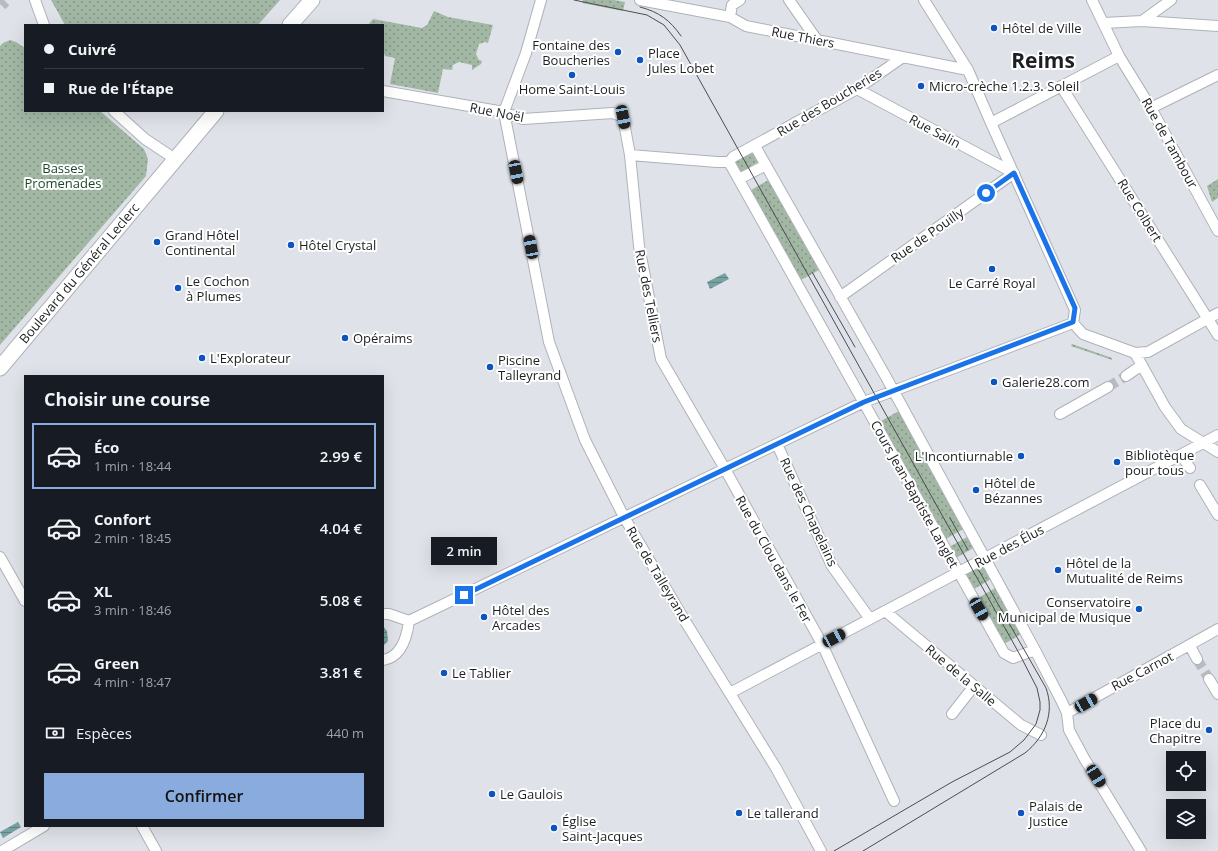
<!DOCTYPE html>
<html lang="fr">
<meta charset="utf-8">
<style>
:root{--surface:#171b24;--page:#242831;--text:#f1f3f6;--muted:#9ea1a6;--line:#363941;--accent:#8aabdd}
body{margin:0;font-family:"Open Sans",sans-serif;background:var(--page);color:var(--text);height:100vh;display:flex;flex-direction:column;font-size:15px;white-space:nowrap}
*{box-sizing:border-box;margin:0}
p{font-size:13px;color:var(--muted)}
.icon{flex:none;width:22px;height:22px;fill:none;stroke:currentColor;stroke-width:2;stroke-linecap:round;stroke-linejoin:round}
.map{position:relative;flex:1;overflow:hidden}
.details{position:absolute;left:24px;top:375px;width:360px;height:452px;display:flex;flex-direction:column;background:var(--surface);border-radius:0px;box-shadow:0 4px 16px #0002}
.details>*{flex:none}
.hud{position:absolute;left:24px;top:24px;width:360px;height:88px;border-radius:0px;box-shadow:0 4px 16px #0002;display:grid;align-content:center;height:88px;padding:0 20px;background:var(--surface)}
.buttons{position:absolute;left:1166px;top:751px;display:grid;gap:8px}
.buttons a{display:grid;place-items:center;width:40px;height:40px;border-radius:0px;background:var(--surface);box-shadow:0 4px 16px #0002;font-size:20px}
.end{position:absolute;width:18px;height:18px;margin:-9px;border:5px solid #1a73e8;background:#fff;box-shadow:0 0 0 2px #fff}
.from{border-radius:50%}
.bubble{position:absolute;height:28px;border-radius:0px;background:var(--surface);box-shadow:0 4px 16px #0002;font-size:13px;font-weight:600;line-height:28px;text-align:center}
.car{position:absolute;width:12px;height:24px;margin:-12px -6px;border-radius:5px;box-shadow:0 0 3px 1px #0007;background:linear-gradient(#222 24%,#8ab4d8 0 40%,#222 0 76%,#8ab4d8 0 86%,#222 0)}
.hud b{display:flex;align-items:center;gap:14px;height:38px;font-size:15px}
.hud b+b{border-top:1px solid var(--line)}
.hud i{width:10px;height:10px;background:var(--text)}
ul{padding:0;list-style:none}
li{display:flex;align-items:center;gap:12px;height:66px;margin:0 8px 6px;padding:0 12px;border:2px solid transparent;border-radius:0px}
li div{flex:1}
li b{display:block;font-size:15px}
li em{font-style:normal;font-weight:600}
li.selected{border-color:var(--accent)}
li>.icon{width:36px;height:36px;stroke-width:1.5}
h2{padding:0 20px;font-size:18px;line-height:48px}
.pay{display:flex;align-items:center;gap:10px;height:44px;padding:0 20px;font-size:15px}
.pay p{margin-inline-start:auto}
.action{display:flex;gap:8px;margin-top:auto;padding:8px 20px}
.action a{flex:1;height:46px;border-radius:0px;background:var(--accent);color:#111;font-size:16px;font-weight:600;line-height:46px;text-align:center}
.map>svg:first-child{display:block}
</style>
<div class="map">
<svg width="1218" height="851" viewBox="0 0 1218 851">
<defs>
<pattern id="green-dots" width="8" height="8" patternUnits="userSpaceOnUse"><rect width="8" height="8" fill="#a2b8a5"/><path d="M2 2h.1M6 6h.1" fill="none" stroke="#839586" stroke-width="1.8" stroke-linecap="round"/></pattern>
<pattern id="water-rules" width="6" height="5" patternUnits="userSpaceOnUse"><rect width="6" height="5" fill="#78a2a2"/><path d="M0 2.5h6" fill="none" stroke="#628384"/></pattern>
</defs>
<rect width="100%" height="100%" fill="#dfe3e9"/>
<path fill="url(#green-dots)" d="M51,0H280L258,25H65Z
M583,0H614L625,2L623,11L582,3Z
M434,11L448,17L493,25L488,43L485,42L479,44L476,54L479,60L482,61L481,64L472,70V65L459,62L453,65L452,70L443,69L438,93L390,84L395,58L385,56L383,51V25H368L373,19L422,28L427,25Z
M10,40L16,42L25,48V111H100L144,149L148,159L146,176L0,345V46L3,43Z
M754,150L760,161L741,172L735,161Z
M770,179L821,269L801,280L751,190Z
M1218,179V198L1212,202L1207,186Z
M1072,344L1112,358V360L1071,346Z
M899,411L965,528L946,539L879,422Z
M969,536L975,547L956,558L949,547Z
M985,563L993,578L974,589L966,574Z
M997,587L1023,633L1004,644L978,598Z"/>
<path fill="url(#water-rules)" d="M725,273L729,279L710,289L707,282Z
M383,626L387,631L388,641L383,646Z
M18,822L21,827L3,838L0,832Z"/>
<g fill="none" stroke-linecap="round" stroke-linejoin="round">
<path stroke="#b8bcc1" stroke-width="10" stroke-dasharray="10 5" stroke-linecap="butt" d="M1108,387L1126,376
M1197,659L1209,679"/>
<path stroke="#b8bcc1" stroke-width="15" stroke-dasharray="15 8" stroke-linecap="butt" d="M0,4L4,0"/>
<g stroke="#aeb2b8" stroke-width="12">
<path id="minor" d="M35,0L44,25
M541,0L526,53L504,112L549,342L585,440L624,517L685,621L776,768L821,851
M640,0L730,17L746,26L968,70
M789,0L817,40
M924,0L968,70L991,123L1119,56L1092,0
M730,17L732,5L740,0
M1142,21L1171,0
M1104,23L1142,21L1218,26
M1119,56L1151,108L1218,231
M1061,86L1218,335
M857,89L1014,173
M383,91L504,112L523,119L613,113L623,117L630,155L639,246L661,359L725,469L822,644L894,801
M1151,108L1218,75
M114,111L145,139L175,159
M991,123L1075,310L1073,323
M755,146L886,377L1035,650L1062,702L1067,713L1069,730L1084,758L1141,851
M630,155L717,162H729
M729,162L1004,653L1013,658L1035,650
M729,162L733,157L857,89L903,57
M739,179L766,165
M840,297L1014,173
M1073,323L1083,334L1135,353L1148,352L1218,313
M1135,353L1165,407L1181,429L1218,452
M1126,376L1142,365
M1060,414L1108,387
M777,444L832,566L870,619
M1181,455L1190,468
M1200,485L1218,515
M0,557L25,601
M885,611L1021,725L1041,735
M383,614H389L409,621C407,637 402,657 383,660
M409,621L864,402L1073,323
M1190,646L1197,659
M1209,679L1218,694
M730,693L1218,435
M1067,713L1218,629
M952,714L974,686
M142,826L156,851
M2,851L44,826"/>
</g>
<g stroke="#aeb2b8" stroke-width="17">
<path id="secondary" d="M290,25L312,0
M0,368L216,111"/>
</g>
<use href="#minor" stroke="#fff" stroke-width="10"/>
<use href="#secondary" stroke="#fff" stroke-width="15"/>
<path stroke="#4a4d50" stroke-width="1" d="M574,0L647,15L664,25L680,45L1020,655L1037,688L1040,702V710L1036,724L1024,740L1010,752L952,782L834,851
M640,7C659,12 670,20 681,36
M812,272L855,347
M950,518L968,550
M863,851L1025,753C1045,737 1055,713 1046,688L978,569"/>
</g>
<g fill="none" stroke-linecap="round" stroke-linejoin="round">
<path stroke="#1a73e8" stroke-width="5" d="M464,595L864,402L1073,322L1075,308L1014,173L986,193"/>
</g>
<g fill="#0d54be" stroke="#fff" stroke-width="1.5">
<circle cx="994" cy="28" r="4"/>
<circle cx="618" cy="52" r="4"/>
<circle cx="640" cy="60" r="4"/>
<circle cx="572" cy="75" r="4"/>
<circle cx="921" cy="86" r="4"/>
<circle cx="157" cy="242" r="4"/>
<circle cx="291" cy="245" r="4"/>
<circle cx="992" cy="269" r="4"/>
<circle cx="178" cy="288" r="4"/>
<circle cx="345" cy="338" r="4"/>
<circle cx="202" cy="358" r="4"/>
<circle cx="490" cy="367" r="4"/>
<circle cx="994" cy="382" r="4"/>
<circle cx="1021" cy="456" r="4"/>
<circle cx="1117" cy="462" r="4"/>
<circle cx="976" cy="490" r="4"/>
<circle cx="1058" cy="570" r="4"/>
<circle cx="1139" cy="609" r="4"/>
<circle cx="484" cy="617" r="4"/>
<circle cx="444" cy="673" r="4"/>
<circle cx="1209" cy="730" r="4"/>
<circle cx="492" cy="794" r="4"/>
<circle cx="739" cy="813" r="4"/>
<circle cx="1021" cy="813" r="4"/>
<circle cx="554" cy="828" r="4"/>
</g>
<g text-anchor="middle" stroke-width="4" stroke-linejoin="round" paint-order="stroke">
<g font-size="13" fill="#1d1f21" stroke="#fff" text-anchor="start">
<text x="1002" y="33">Hôtel de Ville</text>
<text x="610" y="50" text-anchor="end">Fontaine des<tspan x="610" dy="15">Boucheries</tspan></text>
<text x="648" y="58">Place<tspan x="648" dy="15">Jules Lobet</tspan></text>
<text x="929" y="91">Micro-crèche 1.2.3. Soleil</text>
<text x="572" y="94" text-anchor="middle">Home Saint-Louis</text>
<text x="165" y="240">Grand Hôtel<tspan x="165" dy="15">Continental</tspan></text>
<text x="299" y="250">Hôtel Crystal</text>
<text x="186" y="286">Le Cochon<tspan x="186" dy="15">à Plumes</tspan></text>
<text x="992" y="288" text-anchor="middle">Le Carré Royal</text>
<text x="353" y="343">Opéraims</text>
<text x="210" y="363">L'Explorateur</text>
<text x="498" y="365">Piscine<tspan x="498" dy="15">Talleyrand</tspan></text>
<text x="1002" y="387">Galerie28.com</text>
<text x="1125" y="460">Bibliotèque<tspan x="1125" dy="15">pour tous</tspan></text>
<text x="1013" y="461" text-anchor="end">L'Incontiurnable</text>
<text x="984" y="488">Hôtel de<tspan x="984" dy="15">Bézannes</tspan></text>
<text x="1066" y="568">Hôtel de la<tspan x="1066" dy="15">Mutualité de Reims</tspan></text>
<text x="1131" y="607" text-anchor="end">Conservatoire<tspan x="1131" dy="15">Municipal de Musique</tspan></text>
<text x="492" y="615">Hôtel des<tspan x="492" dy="15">Arcades</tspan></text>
<text x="452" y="678">Le Tablier</text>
<text x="1201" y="728" text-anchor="end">Place du<tspan x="1201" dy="15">Chapitre</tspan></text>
<text x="500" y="799">Le Gaulois</text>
<text x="1029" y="811">Palais de<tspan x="1029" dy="15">Justice</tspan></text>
<text x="747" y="818">Le tallerand</text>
<text x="562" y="826">Église<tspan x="562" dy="15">Saint-Jacques</tspan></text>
</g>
<g font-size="13" fill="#1d1f21" stroke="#fff">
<text transform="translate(803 37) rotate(11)" y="5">Rue Thiers</text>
<text transform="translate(829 102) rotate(-31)" y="5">Rue des Boucheries</text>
<text transform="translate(497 112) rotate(11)" y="5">Rue Noël</text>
<text transform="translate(935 131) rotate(28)" y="5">Rue Salin</text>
<text transform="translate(1170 143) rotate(61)" y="5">Rue de Tambour</text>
<text transform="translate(1140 210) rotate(58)" y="5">Rue Colbert</text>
<text transform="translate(927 235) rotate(-35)" y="5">Rue de Pouilly</text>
<text transform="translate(79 273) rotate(-50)" y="5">Boulevard du Général Leclerc</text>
<text transform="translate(649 296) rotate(79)" y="5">Rue des Telliers</text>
<text transform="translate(915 494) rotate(61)" y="5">Cours Jean-Baptiste Langlet</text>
<text transform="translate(809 512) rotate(65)" y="5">Rue des Chapelains</text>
<text transform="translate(1009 546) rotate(-28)" y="5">Rue des Élus</text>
<text transform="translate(774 559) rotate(61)" y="5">Rue du Clou dans le Fer</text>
<text transform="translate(658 574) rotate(59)" y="5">Rue de Talleyrand</text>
<text transform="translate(1142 671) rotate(-28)" y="5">Rue Carnot</text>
<text transform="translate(961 675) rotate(40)" y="5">Rue de la Salle</text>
</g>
<g font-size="13" fill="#1b4927" stroke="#fff">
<text x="63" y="173">Basses<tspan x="63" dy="15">Promenades</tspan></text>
</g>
<g font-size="21" font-weight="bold" fill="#1d1f21" stroke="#fff">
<text x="1043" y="68">Reims</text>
</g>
</g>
</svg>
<div class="buttons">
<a><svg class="icon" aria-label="locate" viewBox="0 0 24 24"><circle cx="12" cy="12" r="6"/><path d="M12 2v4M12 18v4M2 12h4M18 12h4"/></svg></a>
<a><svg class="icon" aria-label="layers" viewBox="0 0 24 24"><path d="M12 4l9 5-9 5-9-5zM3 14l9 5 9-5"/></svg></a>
</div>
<i class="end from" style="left:986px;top:193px"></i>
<i class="end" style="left:464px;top:595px"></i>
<div class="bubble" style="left:431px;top:537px;width:66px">2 min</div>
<i class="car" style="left:623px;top:117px;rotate:169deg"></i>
<i class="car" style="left:516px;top:172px;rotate:169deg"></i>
<i class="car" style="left:531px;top:247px;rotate:349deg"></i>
<i class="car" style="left:979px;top:609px;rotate:150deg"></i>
<i class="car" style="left:834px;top:638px;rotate:62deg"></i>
<i class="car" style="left:1086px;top:703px;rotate:60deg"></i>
<i class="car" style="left:1096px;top:776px;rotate:147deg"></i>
<div class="hud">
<b><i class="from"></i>Cuivré</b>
<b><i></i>Rue de l'Étape</b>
</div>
<section class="details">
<h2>Choisir une course</h2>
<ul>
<li class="selected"><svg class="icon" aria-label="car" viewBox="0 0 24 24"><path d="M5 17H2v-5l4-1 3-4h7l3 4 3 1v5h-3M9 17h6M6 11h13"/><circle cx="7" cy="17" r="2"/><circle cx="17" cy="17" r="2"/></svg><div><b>Éco</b><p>1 min · 18:44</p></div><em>2.99 €</em></li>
<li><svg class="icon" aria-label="car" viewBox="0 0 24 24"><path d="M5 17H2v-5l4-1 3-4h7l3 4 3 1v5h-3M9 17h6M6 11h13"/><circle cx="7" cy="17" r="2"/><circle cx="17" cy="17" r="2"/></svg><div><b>Confort</b><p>2 min · 18:45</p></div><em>4.04 €</em></li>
<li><svg class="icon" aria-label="car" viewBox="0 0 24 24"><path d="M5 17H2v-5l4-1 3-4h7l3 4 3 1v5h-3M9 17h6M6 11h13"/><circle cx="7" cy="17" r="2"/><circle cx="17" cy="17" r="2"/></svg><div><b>XL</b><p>3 min · 18:46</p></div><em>5.08 €</em></li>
<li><svg class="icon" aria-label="car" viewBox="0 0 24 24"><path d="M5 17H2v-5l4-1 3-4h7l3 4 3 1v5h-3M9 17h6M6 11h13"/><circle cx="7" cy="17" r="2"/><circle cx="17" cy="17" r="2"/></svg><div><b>Green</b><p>4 min · 18:47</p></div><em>3.81 €</em></li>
</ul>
<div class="pay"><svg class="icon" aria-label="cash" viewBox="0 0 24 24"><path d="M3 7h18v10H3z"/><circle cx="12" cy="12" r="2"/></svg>Espèces<p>440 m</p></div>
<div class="action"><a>Confirmer</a></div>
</section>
</div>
